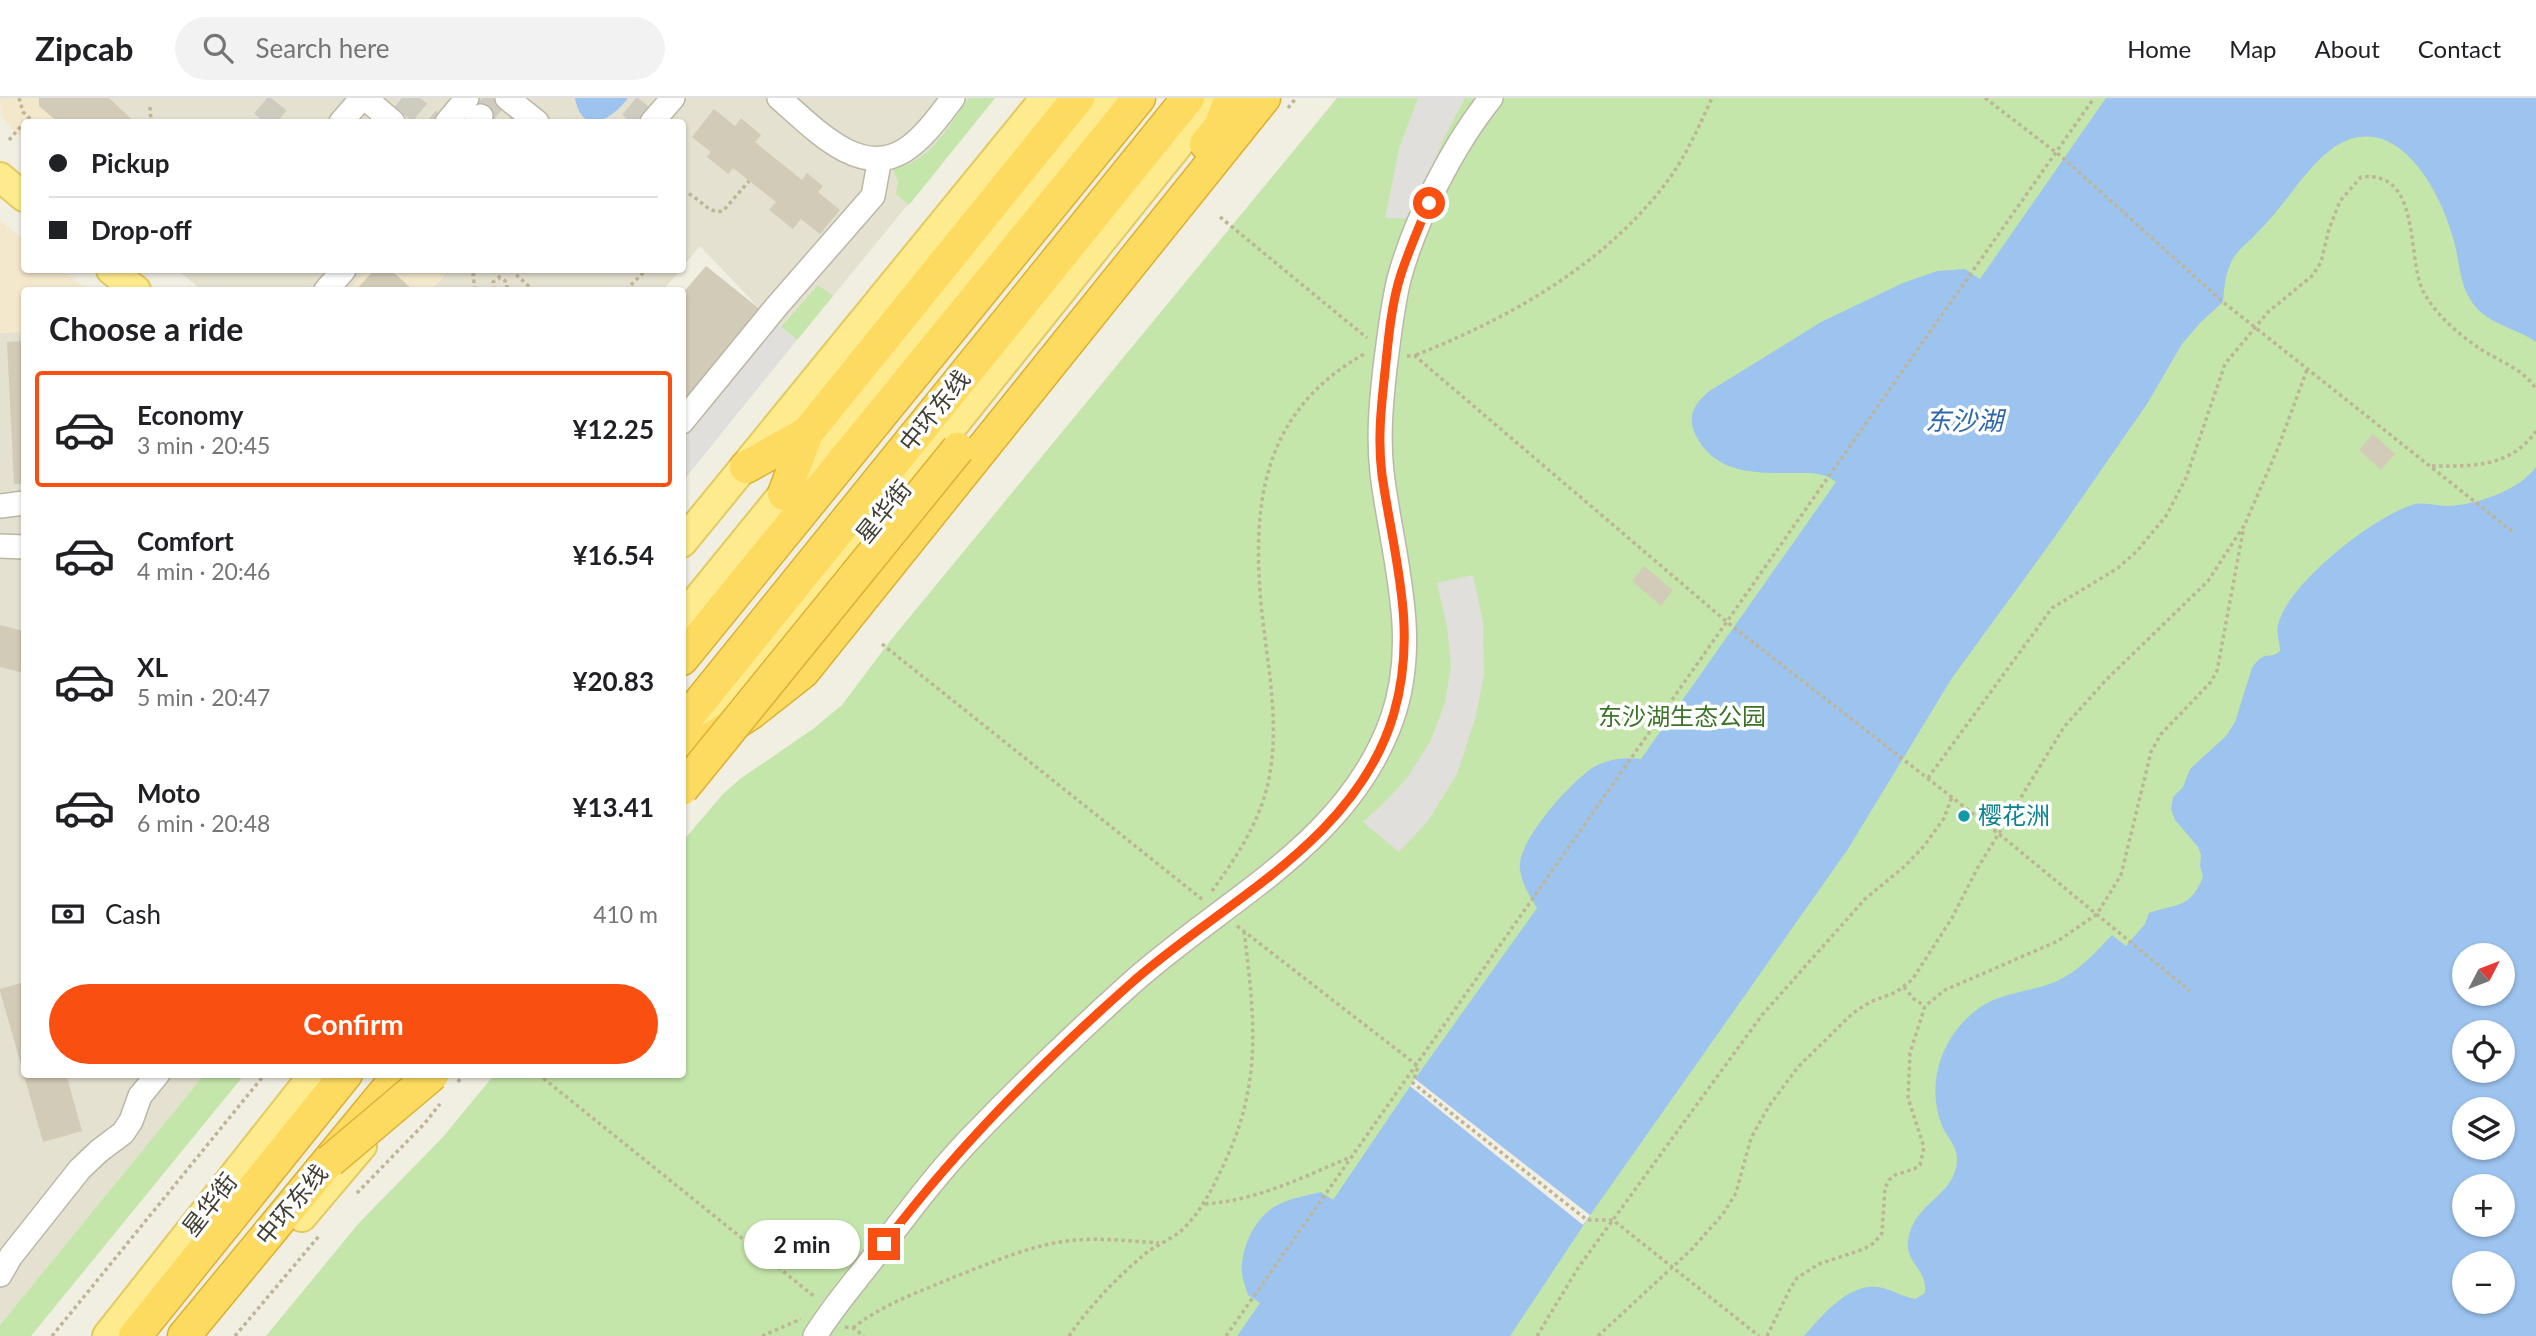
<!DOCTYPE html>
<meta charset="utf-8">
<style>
:root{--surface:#fff;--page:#f2f2f2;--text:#202124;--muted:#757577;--line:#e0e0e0;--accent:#f94f11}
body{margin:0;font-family:Lato,"Noto Sans SC",sans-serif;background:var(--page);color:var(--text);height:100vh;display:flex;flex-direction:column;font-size:26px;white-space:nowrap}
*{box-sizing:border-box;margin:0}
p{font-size:23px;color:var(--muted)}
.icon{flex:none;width:38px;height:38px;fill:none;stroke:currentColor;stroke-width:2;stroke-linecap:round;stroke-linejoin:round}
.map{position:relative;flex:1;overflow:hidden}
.sheet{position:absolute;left:21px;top:189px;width:665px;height:791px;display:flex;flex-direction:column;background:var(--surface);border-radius:7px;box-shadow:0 2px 5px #0004}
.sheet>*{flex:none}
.hud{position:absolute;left:21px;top:21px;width:665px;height:154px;border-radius:7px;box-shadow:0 2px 5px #0004;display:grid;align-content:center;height:154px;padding:0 28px;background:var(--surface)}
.needle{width:46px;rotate:48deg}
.fabs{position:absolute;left:2452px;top:845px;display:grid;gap:14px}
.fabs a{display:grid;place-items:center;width:63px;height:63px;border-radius:50%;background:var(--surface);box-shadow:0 2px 5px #0004;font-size:35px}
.end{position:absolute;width:32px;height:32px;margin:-16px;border:9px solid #f94f11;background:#fff;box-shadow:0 0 0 4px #fff}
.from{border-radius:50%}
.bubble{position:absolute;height:49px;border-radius:24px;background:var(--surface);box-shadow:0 2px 5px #0004;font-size:23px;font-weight:700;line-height:49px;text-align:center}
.hud b{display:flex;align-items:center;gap:24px;height:66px;font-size:26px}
.hud b+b{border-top:2px solid var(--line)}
.hud i{width:18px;height:18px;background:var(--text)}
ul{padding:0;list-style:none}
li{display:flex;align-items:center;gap:21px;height:116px;margin:0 14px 10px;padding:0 14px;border:4px solid transparent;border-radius:7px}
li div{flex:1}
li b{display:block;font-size:26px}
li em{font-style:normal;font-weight:700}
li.active{border-color:var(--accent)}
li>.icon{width:63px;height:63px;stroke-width:1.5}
h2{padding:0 28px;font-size:32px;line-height:84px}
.pay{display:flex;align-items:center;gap:18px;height:77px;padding:0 28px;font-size:26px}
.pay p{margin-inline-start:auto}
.button{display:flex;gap:14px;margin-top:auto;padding:14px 28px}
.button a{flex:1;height:80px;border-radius:42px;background:var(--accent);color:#fff;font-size:28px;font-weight:700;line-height:80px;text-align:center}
header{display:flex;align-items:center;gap:42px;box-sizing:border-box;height:98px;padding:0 35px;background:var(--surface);border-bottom:2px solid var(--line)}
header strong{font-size:33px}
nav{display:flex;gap:38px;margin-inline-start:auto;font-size:24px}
.search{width:490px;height:63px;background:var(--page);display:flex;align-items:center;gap:18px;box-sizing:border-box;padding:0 24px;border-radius:38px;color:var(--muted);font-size:26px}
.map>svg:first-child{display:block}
</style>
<header>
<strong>Zipcab</strong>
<div class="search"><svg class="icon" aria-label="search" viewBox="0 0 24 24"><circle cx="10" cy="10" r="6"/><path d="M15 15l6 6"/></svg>Search here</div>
<nav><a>Home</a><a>Map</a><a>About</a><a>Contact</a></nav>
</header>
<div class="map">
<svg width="2536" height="1238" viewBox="0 0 2536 1238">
<rect width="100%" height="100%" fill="#f1eee2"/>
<path fill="#e5e1d0" d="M109,0H995L797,242L761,212L700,148L683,169L682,24H135Z
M177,172H367L349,192H202Z
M438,172H680L663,192H431L444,178Z
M24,234V976L204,977L0,1227V235Z"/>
<path fill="#f4e8cc" d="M0,0H109L135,24H24V42L9,28L1,18Z
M0,122L24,142V172H62L88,192H24V234L0,235Z
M367,172H438L444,177L431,192H349Z"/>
<path fill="#c4e6aa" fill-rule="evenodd" d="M969,0H995L909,107L896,96L898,84L893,71C930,65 948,28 969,0Z
M1337,0H2536V1238H266L359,1125L443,1039L494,977L682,976L683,743L723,696L740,681L813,631L842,607L890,543ZM2464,858H2502V896H2464ZM2464,934H2502V973H2464ZM2464,1012H2502V1050H2464ZM2464,1088H2502V1127H2464ZM2464,1166H2502V1204H2464Z
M818,187L833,198L797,242L781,229Z
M204,977H244L31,1238H0V1227Z"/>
<path fill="#e1dfdb" d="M1418,0H1465L1443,42L1424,88L1417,121L1385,120L1399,51Z
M761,212L797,242L683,383V308Z
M1473,477L1483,524L1484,577L1475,621L1457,676L1428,723L1399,754L1363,724L1383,706L1407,680L1430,644L1445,605L1451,568L1447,529L1437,485Z"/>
<path fill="#9dc4ef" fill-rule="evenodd" d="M575,0H628C612,22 582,39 575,0Z
M2106,0H2536V244C2515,229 2484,226 2470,201C2459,184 2459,159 2453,140C2442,99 2406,27 2354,40C2330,46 2313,68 2298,86C2285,103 2272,120 2257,135C2247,146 2235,153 2230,167C2225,179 2224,191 2223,204L2200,225L2182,246L2147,306L2054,440L1952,580L1848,751L1593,1113L1510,1238H1237L1260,1205L1248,1197C1246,1190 1243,1183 1242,1176C1240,1152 1254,1121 1274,1109C1289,1100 1305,1098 1321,1094L1333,1102L1415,981L1537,810C1530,799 1521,784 1520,771C1516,744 1572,682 1594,669C1610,660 1625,659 1641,661L1836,384C1823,374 1811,375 1795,375C1756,375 1715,377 1695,336C1687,317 1694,307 1708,294L1821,224L1903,185L1937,173L1965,171L1980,181Z
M2536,369V1238H1804C1823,1217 1850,1182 1883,1190C1894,1193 1904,1199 1915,1201L1925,1195C1928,1167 1898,1165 1911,1131C1921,1103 1957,1094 1957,1061C1957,1048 1947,1039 1942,1028C1925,985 1942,937 1979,910C2002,894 2030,894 2055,884C2078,874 2095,855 2112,837L2126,848L2145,826L2149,815C2177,805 2189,812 2203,779L2200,768L2201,757L2198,749L2175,722L2171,711L2173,699L2183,689L2190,671L2226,638L2235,624L2252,570C2266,550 2269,563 2280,553C2280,544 2276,537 2278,527C2287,486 2373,419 2412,407C2423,403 2437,408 2449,408C2478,406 2518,393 2536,369ZM2464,858H2502V896H2464ZM2464,934H2502V973H2464ZM2464,1012H2502V1050H2464ZM2464,1088H2502V1127H2464ZM2464,1166H2502V1204H2464Z"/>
<path fill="#f1eee2" d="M1415,981L1590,1117L1583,1127L1410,988Z"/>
<path fill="#d2cbb7" d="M39,0H109L135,24H58L39,8Z
M714,11L735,28L741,20L761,37L755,44L802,82L807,75L823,88L818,94L840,112L820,136L801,121L793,131L769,112L776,104L733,70L728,76L707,59L711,54L692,39Z
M706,168L761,212L682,308V196Z
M374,172H391L413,192H356Z
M24,243V386H14L7,244Z
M2373,336L2395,356L2381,372L2359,352Z
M1644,468L1673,492L1661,508L1632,483Z
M0,527L24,533V575L0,569Z
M24,884V976H66L82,1033L43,1044L0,893V891Z"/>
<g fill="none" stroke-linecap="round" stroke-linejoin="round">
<path stroke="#cecbbf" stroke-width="23" stroke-dasharray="23 11" stroke-linecap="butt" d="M402,0L431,24
M482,0L511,24
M263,23L282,0
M631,24L651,0"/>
<g stroke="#bcb7a5" stroke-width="26">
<path id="minor" d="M365,0L393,24
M507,0L537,24
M779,0C811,27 859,82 905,52C924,40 940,17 953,0
M341,24L362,0
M447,24L467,0
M476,24L481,18
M652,24L673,0
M326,192L344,172
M682,324L777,208L873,98L880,60
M0,408L24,405
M0,448L24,449
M0,1177L11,1158L80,1071L99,1053L123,1035L131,1023L140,998L158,976
M815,1238C832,1210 854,1185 874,1159C904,1120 934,1079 969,1042C1019,990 1072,939 1126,890C1219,804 1347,748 1392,621C1421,539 1392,457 1382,375C1378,339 1381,306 1385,270C1389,240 1392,210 1399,181C1415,122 1453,47 1491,0"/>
</g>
<g stroke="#e2ca5f" stroke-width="32">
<path id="major" d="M0,79L24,99
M111,172L136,192
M682,445L1045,0
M682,520L1105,0
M701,642L1216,0
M302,1119L362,1048
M107,1238L314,976"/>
</g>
<g stroke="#dcb131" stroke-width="35">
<path id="highway" d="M1206,46L1220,29L1231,0
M746,369L807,335
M784,396L807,335L1078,0
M682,561L1139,0
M682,626L1188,0
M692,653L751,615L803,574L1264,0
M135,1238L346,976
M184,1238L400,976"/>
</g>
<path stroke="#beb496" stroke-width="3.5" stroke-dasharray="3.5 3.5" stroke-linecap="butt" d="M19,0L23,14L34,24
M1985,0L2062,59L2223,204L2513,434
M150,9L151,24
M1288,10L1296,0
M9,42L28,20
M682,94C699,96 706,117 723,113L749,83
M1220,119L1367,240
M494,172L500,180L507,184V192
M511,172L533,192
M475,192L473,177L477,172
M494,192L493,184L500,180
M626,192L646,172
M1416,257C1512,219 1607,165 1669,81C1687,56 1699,28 1712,0
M1407,258H1415L1727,524L1999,736L2190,893
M2432,368C2472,368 2510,370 2536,333
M882,546L1203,802
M1928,680L2052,510L2118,470L2137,453L2166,418L2186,380L2225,266L2268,214L2313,177L2321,164L2329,131L2340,103L2361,79C2422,72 2406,157 2423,193C2435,216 2458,236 2479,250C2498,263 2524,271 2536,291
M1212,793C1238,757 1263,719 1270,675C1279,622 1268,569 1262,516C1251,407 1261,313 1366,255
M1237,828L1418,968L1413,985L1587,1122H1613L1759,1238
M1904,889L1914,901L1925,908
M538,976L815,1199
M458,984L463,976
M357,1095L425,1025L440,1006
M1205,1106C1259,1102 1303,1079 1353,1058
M845,1229L853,1230L864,1238
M853,1230C882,1206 920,1194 954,1179C991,1165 1028,1148 1067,1143C1098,1139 1128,1143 1159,1145
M52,1238L265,976
M235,1238L319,1138
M762,1238L801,1221
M1069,1238C1089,1209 1117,1179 1145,1156C1157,1146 1173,1141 1184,1130C1201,1113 1211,1093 1221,1072C1263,988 1255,923 1244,833
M1226,1238L2094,0
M1537,1238L1578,1170L1762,917L1865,801L1905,768L1924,748L1944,720L1952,699
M1598,1238L1692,1151L1723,1116L1736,1095L1751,1040L1769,1008L1798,969L1853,915L1870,904L1896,894L1912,882L1952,820L1977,771L2064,629L2106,582L2208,483L2245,426L2278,350L2308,269
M1767,1238L1790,1191L1797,1180L1819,1166L1864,1151L1874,1145L1882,1135L1885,1090L1889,1082L1895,1077L1914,1071L1920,1067L1924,1049L1908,1000L1910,955L1925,908L1945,892L2058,843L2097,816L2121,777L2151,654L2161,636L2210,585L2217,573L2244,428"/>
<use href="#minor" stroke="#fff" stroke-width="23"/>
<use href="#major" stroke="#feeb8e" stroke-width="28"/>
<use href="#highway" stroke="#fddb61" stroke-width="32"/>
<g stroke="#dcb131" stroke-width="35" stroke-linecap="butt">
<path id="highway-bridge" d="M682,691L958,351
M330,1063L433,976"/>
</g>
<use href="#highway-bridge" stroke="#fddb61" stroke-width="32"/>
</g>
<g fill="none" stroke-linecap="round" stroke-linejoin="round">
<path stroke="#f94f11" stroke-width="9" d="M884,1146C956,1051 1040,966 1128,888C1220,805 1357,744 1394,615C1418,531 1394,460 1382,377C1377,339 1382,302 1386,264C1389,234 1392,204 1401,176C1409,152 1419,129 1429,105"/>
</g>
<circle fill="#0f9aa8" stroke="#fff" stroke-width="2.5" cx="1964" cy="718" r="7"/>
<g text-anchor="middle" stroke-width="7" stroke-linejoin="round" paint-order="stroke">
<g font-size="24" fill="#423e33" stroke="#fff">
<text transform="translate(935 313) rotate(-51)" y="8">中环东线</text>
<text transform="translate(884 414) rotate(-51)" y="8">星华街</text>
<text transform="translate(210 1107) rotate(-52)" y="8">星华街</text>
<text transform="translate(292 1107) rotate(-50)" y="8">中环东线</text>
</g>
<g font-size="24" fill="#3b7327" stroke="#fff">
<text x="1682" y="627">东沙湖生态公园</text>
</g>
<g font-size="24" fill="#0d838f" stroke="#fff" text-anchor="start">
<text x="1978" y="726">樱花洲</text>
</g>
<g font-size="26" font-style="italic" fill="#2d68ac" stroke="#fff">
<text x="1964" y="332">东沙湖</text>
</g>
</g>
</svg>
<div class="fabs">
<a><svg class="needle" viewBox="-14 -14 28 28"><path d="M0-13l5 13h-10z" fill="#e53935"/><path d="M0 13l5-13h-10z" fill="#757577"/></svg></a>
<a><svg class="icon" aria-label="locate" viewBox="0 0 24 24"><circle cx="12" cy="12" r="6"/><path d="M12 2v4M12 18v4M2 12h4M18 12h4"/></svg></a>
<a><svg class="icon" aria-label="layers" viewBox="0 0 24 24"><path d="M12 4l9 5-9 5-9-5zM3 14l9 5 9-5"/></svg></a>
<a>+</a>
<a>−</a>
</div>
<i class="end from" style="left:1429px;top:105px"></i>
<i class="end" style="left:884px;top:1146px"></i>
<div class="bubble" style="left:744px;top:1122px;width:116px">2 min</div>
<div class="hud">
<b><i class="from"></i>Pickup</b>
<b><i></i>Drop-off</b>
</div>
<section class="sheet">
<h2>Choose a ride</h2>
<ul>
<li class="active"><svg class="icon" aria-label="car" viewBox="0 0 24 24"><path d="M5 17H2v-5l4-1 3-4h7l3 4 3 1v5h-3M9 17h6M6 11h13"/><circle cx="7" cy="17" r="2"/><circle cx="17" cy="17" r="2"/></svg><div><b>Economy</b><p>3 min · 20:45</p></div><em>¥12.25</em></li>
<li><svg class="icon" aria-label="car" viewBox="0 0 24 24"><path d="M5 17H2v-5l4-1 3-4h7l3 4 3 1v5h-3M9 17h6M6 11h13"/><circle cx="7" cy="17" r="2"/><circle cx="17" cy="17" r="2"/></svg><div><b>Comfort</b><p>4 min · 20:46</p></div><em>¥16.54</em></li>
<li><svg class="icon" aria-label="car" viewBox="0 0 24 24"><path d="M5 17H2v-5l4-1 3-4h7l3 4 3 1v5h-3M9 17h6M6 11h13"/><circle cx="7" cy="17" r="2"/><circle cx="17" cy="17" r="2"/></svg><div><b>XL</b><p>5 min · 20:47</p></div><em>¥20.83</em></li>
<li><svg class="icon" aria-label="car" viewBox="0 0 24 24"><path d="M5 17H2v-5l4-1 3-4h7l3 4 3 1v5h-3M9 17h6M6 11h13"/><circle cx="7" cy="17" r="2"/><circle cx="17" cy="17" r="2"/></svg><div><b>Moto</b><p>6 min · 20:48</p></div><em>¥13.41</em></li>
</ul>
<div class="pay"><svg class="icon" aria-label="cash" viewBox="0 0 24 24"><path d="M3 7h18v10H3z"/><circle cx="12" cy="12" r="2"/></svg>Cash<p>410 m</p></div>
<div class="button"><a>Confirm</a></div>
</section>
</div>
